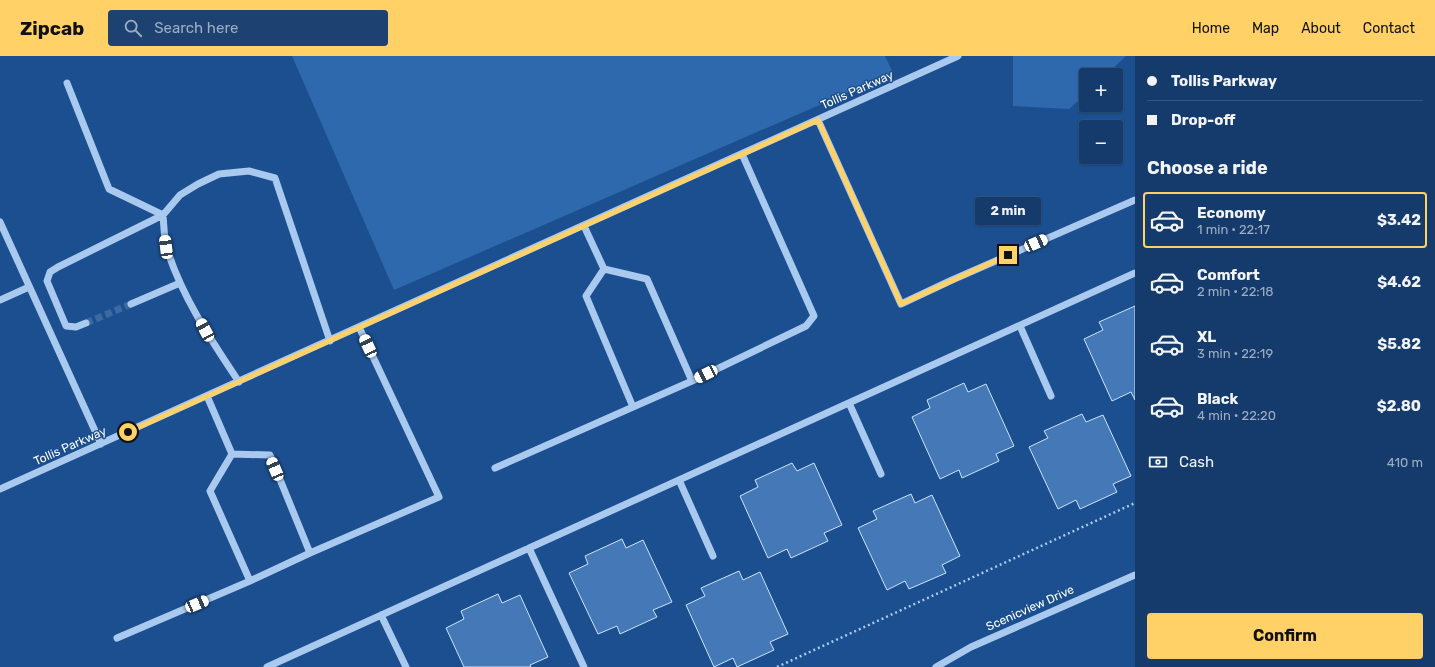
<!DOCTYPE html>
<meta charset="utf-8">
<style>
:root{--surface:#143b6b;--page:#1d4271;--text:#f1f3f6;--muted:#9dadc1;--line:#33557e;--accent:#ffd166}
body{margin:0;font-family:Rubik,sans-serif;background:var(--page);color:var(--text);height:100vh;display:flex;flex-direction:column;font-size:15px;white-space:nowrap}
*{box-sizing:border-box;margin:0}
p{font-size:13px;color:var(--muted)}
.icon{flex:none;width:22px;height:22px;fill:none;stroke:currentColor;stroke-width:2;stroke-linecap:round;stroke-linejoin:round}
.map{position:relative;flex:1;overflow:hidden}
.panel{display:flex;flex-direction:column;background:var(--surface);width:300px}
.panel>*{flex:none}
.banner{display:grid;align-content:center;height:88px;padding:0 12px;background:var(--surface)}
.buttons{position:absolute;left:1079px;top:12px;display:grid;gap:8px}
.buttons a{display:grid;place-items:center;width:44px;height:44px;border-radius:4px;background:var(--surface);box-shadow:0 1px 3px #0004,0 0 0 1px var(--line);font-size:20px}
.end{position:absolute;width:18px;height:18px;margin:-9px;border:5px solid #ffd166;background:#111;box-shadow:0 0 0 2px #111}
.from{border-radius:50%}
.bubble{position:absolute;height:28px;border-radius:4px;background:var(--surface);box-shadow:0 1px 3px #0004,0 0 0 1px var(--line);font-size:13px;font-weight:700;line-height:28px;text-align:center}
.car{position:absolute;width:12px;height:24px;margin:-12px -6px;border-radius:5px;box-shadow:0 0 3px 1px #0007;background:linear-gradient(#fff 24%,#345 0 40%,#fff 0 76%,#345 0 86%,#fff 0)}
.banner b{display:flex;align-items:center;gap:14px;height:38px;font-size:15px}
.banner b+b{border-top:1px solid var(--line)}
.banner i{width:10px;height:10px;background:var(--text)}
ul{padding:0;list-style:none}
li{display:flex;align-items:center;gap:12px;height:56px;margin:0 8px 6px;padding:0 4px;border:2px solid transparent;border-radius:4px}
li div{flex:1}
li b{display:block;font-size:15px}
li em{font-style:normal;font-weight:700}
li.active{border-color:var(--accent)}
li>.icon{width:36px;height:36px;stroke-width:1.5}
h2{padding:0 12px;font-size:18px;line-height:48px}
.pay{display:flex;align-items:center;gap:10px;height:44px;padding:0 12px;font-size:15px}
.pay p{margin-inline-start:auto}
.action{display:flex;gap:8px;margin-top:auto;padding:8px 12px}
.action a{flex:1;height:46px;border-radius:4px;background:var(--accent);color:#111;font-size:16px;font-weight:700;line-height:46px;text-align:center}
header{display:flex;align-items:center;gap:24px;box-sizing:border-box;height:56px;padding:0 20px;background:var(--accent);color:#111}
header strong{font-size:19px}
nav{display:flex;gap:22px;margin-inline-start:auto;font-size:14px}
.search{width:280px;height:36px;background:var(--page);display:flex;align-items:center;gap:10px;box-sizing:border-box;padding:0 14px;border-radius:4px;color:var(--muted);font-size:15px}
main{display:flex;flex:1;min-height:0}
.map>svg:first-child{display:block}
</style>
<header>
<strong>Zipcab</strong>
<div class="search"><svg class="icon" aria-label="search" viewBox="0 0 24 24"><circle cx="10" cy="10" r="6"/><path d="M15 15l6 6"/></svg>Search here</div>
<nav><a>Home</a><a>Map</a><a>About</a><a>Contact</a></nav>
</header>
<main>
<div class="map">
<svg width="1135" height="611" viewBox="0 0 1135 611">
<rect width="100%" height="100%" fill="#1b4f8f"/>
<path fill="#2e69ad" d="M292,0H885L893,17L394,234Z
M1013,0H1126L1106,19H1086V38L1069,53L1013,50Z"/>
<path fill="#4478b7" stroke="#cfe3fa" d="M1135,250V344L1131,336L1112,345L1084,283L1103,274L1099,266Z
M964,327L968,336L986,328L1014,390L996,398L999,405L962,422L959,414L940,423L912,361L930,352L927,344Z
M1082,358L1086,366L1103,359L1131,420L1113,428L1117,436L1080,453L1076,444L1058,453L1029,391L1048,382L1044,375Z
M792,407L797,415L814,407L842,469L824,477L828,485L791,502L787,493L768,502L740,440L758,431L755,424Z
M911,438L915,447L932,439L960,500L942,509L946,517L909,533L905,525L887,534L858,472L877,463L873,455Z
M622,483L626,492L643,484L672,546L653,554L657,561L620,578L617,570L598,578L569,517L588,508L585,500Z
M739,515L743,524L760,516L788,578L770,586L774,594L737,611L733,602L714,611L686,549L705,540L701,532Z
M498,538L502,547L520,539L548,601L530,609L531,611H464L446,572L464,563L461,555Z"/>
<g fill="none" stroke-linecap="round" stroke-linejoin="round">
<path stroke="#3d69a0" stroke-width="7" stroke-dasharray="7 3.5" stroke-linecap="butt" d="M86,267L131,248"/>
<path stroke="#a9c9ee" stroke-width="2.5" stroke-dasharray="2 3" stroke-linecap="butt" d="M777,611L1135,447"/>
<path stroke="#a9c9ee" stroke-width="7" d="M67,27L109,133L163,159C164,170 164,183 167,193C182,241 211,284 239,326
M818,64L901,248L952,224L1135,144
M0,166L101,388
M584,170L604,213L586,240L633,351L692,325L647,223L604,213
M0,244L29,231
M131,248L180,227
M86,267L76,271L66,270L47,225L50,216L58,211L163,159L180,139L198,128L219,118L249,115L275,122L330,285
M1020,270L1051,340
M692,325L806,270L814,260L742,98
M207,340L232,398L210,435L250,525L310,497L270,399L232,398
M849,347L881,418
M495,412L633,351
M679,424L713,500
M0,433L958,0
M529,492L584,611
M310,497L439,441L359,271
M381,559L406,611
M117,582L250,525
M267,611L1135,217
M936,611L971,591L1135,519"/>
</g>
<g fill="none" stroke-linecap="round" stroke-linejoin="round">
<path stroke="#ffd166" stroke-width="5" d="M128,376L818,64L901,248L1008,199"/>
</g>
<g text-anchor="middle" stroke-width="3" stroke-linejoin="round" paint-order="stroke">
<g font-size="12" fill="#fff" stroke="#1b4f8f">
<text transform="translate(857 34) rotate(-24)" y="4">Tollis Parkway</text>
<text transform="translate(70 390) rotate(-24)" y="4">Tollis Parkway</text>
<text transform="translate(1030 552) rotate(-24)" y="4">Scenicview Drive</text>
</g>
</g>
</svg>
<div class="buttons">
<a>+</a>
<a>−</a>
</div>
<i class="end from" style="left:128px;top:376px"></i>
<i class="end" style="left:1008px;top:199px"></i>
<div class="bubble" style="left:975px;top:141px;width:66px">2 min</div>
<i class="car" style="left:1036px;top:187px;rotate:66deg"></i>
<i class="car" style="left:166px;top:191px;rotate:353deg"></i>
<i class="car" style="left:205px;top:274px;rotate:332deg"></i>
<i class="car" style="left:368px;top:290px;rotate:335deg"></i>
<i class="car" style="left:706px;top:318px;rotate:244deg"></i>
<i class="car" style="left:275px;top:413px;rotate:337deg"></i>
<i class="car" style="left:197px;top:548px;rotate:67deg"></i>
</div>
<section class="panel">
<div class="banner">
<b><i class="from"></i>Tollis Parkway</b>
<b><i></i>Drop-off</b>
</div>
<h2>Choose a ride</h2>
<ul>
<li class="active"><svg class="icon" aria-label="car" viewBox="0 0 24 24"><path d="M5 17H2v-5l4-1 3-4h7l3 4 3 1v5h-3M9 17h6M6 11h13"/><circle cx="7" cy="17" r="2"/><circle cx="17" cy="17" r="2"/></svg><div><b>Economy</b><p>1 min · 22:17</p></div><em>$3.42</em></li>
<li><svg class="icon" aria-label="car" viewBox="0 0 24 24"><path d="M5 17H2v-5l4-1 3-4h7l3 4 3 1v5h-3M9 17h6M6 11h13"/><circle cx="7" cy="17" r="2"/><circle cx="17" cy="17" r="2"/></svg><div><b>Comfort</b><p>2 min · 22:18</p></div><em>$4.62</em></li>
<li><svg class="icon" aria-label="car" viewBox="0 0 24 24"><path d="M5 17H2v-5l4-1 3-4h7l3 4 3 1v5h-3M9 17h6M6 11h13"/><circle cx="7" cy="17" r="2"/><circle cx="17" cy="17" r="2"/></svg><div><b>XL</b><p>3 min · 22:19</p></div><em>$5.82</em></li>
<li><svg class="icon" aria-label="car" viewBox="0 0 24 24"><path d="M5 17H2v-5l4-1 3-4h7l3 4 3 1v5h-3M9 17h6M6 11h13"/><circle cx="7" cy="17" r="2"/><circle cx="17" cy="17" r="2"/></svg><div><b>Black</b><p>4 min · 22:20</p></div><em>$2.80</em></li>
</ul>
<div class="pay"><svg class="icon" aria-label="cash" viewBox="0 0 24 24"><path d="M3 7h18v10H3z"/><circle cx="12" cy="12" r="2"/></svg>Cash<p>410 m</p></div>
<div class="action"><a>Confirm</a></div>
</section>
</main>
